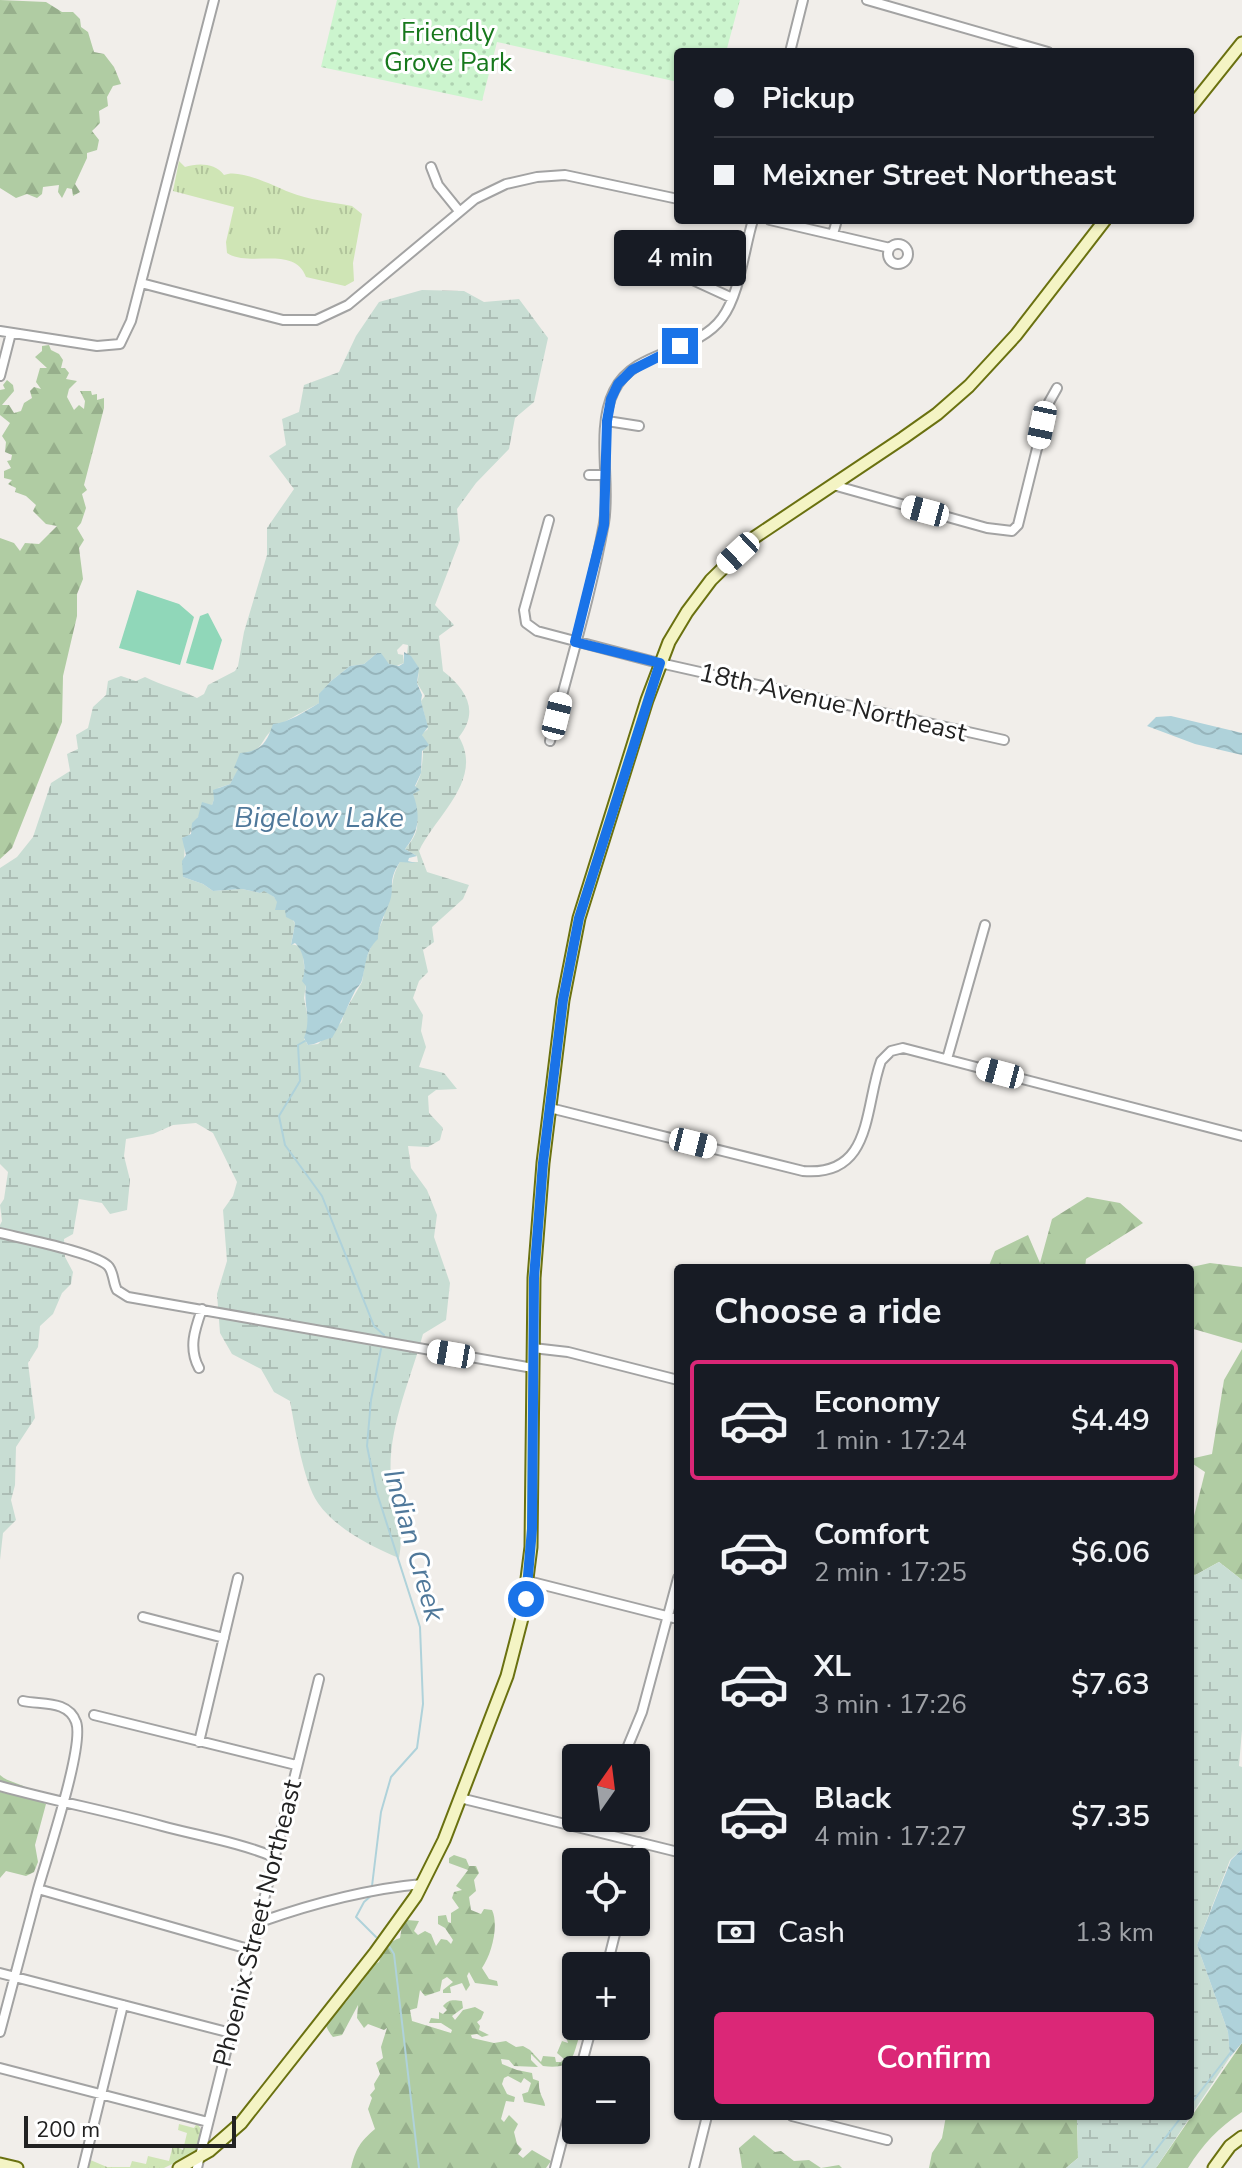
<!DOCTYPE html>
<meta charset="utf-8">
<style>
:root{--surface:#171b24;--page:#20242c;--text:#f1f3f6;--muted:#9ea1a6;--line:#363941;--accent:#db2777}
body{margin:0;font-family:"Nunito Sans",sans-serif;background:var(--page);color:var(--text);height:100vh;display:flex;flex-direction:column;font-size:30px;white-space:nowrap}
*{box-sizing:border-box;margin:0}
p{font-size:26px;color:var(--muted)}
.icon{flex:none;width:44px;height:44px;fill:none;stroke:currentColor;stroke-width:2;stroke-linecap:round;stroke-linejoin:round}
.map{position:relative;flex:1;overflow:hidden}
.drawer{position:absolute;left:674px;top:1264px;width:520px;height:856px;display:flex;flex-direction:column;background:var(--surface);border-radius:8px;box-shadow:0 2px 6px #0004}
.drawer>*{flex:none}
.top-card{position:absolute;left:674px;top:48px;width:520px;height:176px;border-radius:8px;box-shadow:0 2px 6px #0004;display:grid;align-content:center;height:176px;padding:0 40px;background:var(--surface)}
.needle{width:52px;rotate:14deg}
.controls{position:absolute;left:562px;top:1744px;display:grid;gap:16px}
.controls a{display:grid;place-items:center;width:88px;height:88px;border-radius:8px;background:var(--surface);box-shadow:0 2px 6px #0004;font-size:40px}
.scale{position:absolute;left:24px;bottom:20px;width:212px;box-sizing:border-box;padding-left:8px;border:4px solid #222;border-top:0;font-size:22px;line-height:28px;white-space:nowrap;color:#222;-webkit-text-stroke:6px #fff;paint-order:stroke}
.end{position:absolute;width:36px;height:36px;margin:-18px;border:10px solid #1a73e8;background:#fff;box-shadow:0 0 0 4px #fff}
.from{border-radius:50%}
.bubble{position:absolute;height:56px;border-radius:8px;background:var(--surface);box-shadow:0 2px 6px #0004;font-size:26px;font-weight:600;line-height:56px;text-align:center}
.car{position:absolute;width:24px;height:48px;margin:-24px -12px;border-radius:10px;box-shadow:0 0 6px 2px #0007;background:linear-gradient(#fff 24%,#345 0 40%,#fff 0 76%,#345 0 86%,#fff 0)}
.top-card b{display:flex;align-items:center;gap:28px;height:76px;font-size:30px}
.top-card b+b{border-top:2px solid var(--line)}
.top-card i{width:20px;height:20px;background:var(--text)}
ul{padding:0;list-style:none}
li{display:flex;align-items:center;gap:24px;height:120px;margin:0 16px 12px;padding:0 24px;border:4px solid transparent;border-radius:8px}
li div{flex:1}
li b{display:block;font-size:30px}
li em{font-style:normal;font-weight:600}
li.on{border-color:var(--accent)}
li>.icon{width:72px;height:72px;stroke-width:1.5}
h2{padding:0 40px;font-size:36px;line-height:96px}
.pay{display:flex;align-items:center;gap:20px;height:88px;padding:0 40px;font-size:30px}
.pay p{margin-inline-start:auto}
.action{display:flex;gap:16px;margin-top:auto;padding:16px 40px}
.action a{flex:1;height:92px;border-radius:8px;background:var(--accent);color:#fff;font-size:32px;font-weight:600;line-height:92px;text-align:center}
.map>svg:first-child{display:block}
</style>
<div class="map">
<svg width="1242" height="2168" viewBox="0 0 1242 2168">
<defs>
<pattern id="grass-tufts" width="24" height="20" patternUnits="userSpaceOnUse" patternTransform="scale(2)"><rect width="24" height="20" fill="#cfe5b5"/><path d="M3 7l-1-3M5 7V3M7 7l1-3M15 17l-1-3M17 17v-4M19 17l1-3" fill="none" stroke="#b1c49b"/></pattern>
<pattern id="forest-firs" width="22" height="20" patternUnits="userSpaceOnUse" patternTransform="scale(2)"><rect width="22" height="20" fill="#b0cca3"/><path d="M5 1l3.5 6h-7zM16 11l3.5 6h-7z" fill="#97af8c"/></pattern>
<pattern id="wetland-marsh" width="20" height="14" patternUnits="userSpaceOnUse" patternTransform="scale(2)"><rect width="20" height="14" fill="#c8ddd3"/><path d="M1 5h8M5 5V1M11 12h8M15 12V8" fill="none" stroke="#acbdb5"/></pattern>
<pattern id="park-dots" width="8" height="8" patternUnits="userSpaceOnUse" patternTransform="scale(2)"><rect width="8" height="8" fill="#ccf5ce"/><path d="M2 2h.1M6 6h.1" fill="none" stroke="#afd2b1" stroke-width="1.8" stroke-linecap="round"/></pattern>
<pattern id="water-waves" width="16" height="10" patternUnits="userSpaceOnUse" patternTransform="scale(2)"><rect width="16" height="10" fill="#afd2da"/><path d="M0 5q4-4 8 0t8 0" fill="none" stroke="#96b4bb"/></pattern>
</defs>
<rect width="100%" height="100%" fill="#f1eeea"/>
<path fill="url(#grass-tufts)" d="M179,161L185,167C198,163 215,163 224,175C239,168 274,186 289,192C309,200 331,202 352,206L362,214L353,263L354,281L345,286L306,277C294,245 250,268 227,253L226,242L234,207L173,191Z
M197,2123L202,2131L195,2153L164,2168H86L88,2159L107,2167H130L132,2161L146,2164L148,2156L169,2161L173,2145L183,2150L187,2133L178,2130L179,2124L194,2128Z"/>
<path fill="url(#forest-firs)" d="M0,0L46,2L62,12H73L80,19L81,27L88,32L94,52L104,54L114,67L121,84L113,86L107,97L108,106L99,111L100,123L92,131L99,140L97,150L87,153V158L75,184L80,192L73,196L72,189L67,188L62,198L58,192L59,185L43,187L42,194L37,198L27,194L16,198L0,188Z
M49,345L51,350L59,354L63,360L61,368H65L69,373L66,379L77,381L69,389L67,397L74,410L79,405L84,409L85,401L80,391H91L92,395L97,394V400L104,398V408L84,485L87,490L82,494L86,508L81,523L77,528L84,540L79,548L83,579L77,594V616L63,676L62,722L12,848L0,859V538L14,543L20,551L25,543L39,544L57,526L46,524L33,511L36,505L26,496L15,492L16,488L8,484L12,480L4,478V471L11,468L7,461L11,460L12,455L5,452L6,442L2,436L10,423L0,415V390L5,389L3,385L7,380L13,385L14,391L2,405H9L14,413L21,411L24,403L32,398L30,391L34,387L41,389L36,382L40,368H47L35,357L42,351V346Z
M1087,1197L1120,1203L1143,1223L1086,1259L1085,1268H988L995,1251L1028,1235L1040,1263L1052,1219Z
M1210,1263L1242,1267V1343L1190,1328V1268H1187Z
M1242,1349V1580L1219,1562L1190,1578V1519L1194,1516L1205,1472L1190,1462V1459L1212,1454L1224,1380Z
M0,1775C8,1782 16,1782 25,1787C33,1792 36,1800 46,1804L35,1845L38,1862L34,1872L26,1876L6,1871L0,1878Z
M454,1855L466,1859L469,1866H476L479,1873L474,1880L476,1891L469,1897L471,1910L481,1914L484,1909L492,1910C499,1925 492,1954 482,1968L489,1979L497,1981L498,1986L475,1983L469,1972L467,1976L470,1985L466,1991L462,1983L450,1987L451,1993H443V1990L453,1982L447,1977L442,1980L440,1991L425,1996L420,1990L417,2008L410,2010L412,2021L451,2033L452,2030L441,2023H429L431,2018L439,2019V2012L443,2014L447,2010L443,2006C449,1999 453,2000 462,2001L463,2008L452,2016L455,2020L463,2010L475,2007L484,2012L481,2019L477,2022L480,2026L479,2030L489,2035L482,2037L477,2034L471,2035L472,2038L494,2043L506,2041L516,2047L523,2046L530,2050L541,2062L543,2056L555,2057L556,2062H561L564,2059L557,2053L562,2041L568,2043L564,2030L570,2026L567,2019H574L573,2009L563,2005V2001L576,2002V2026H585C570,2047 582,2071 543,2066L531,2054V2060L538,2067L514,2066L509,2060L501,2059L502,2064L517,2070L532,2073L533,2079L539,2081C538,2095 545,2099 545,2106L524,2102L522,2094L528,2092L531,2083L524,2078L521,2083L508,2076L504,2078L502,2084L507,2094L515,2097L514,2102L506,2101L501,2119L504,2122L509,2115L518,2124L514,2132L517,2144L522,2149L518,2154L523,2158L532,2150L551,2161L546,2168H351C356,2148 360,2142 375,2129L368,2109L372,2098L370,2095L375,2089L374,2084L380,2074L376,2063L383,2058L381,2047L387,2028L384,2030L368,2024L364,2028L357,2018L358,2005L342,2035L333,2037C315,2016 336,2013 346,2002C351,1997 353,1991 355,1984L362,1982L371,1966L379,1962C382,1953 390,1940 400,1938L402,1926L407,1920L419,1921L414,1931L418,1935L425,1931L431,1934L436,1946L441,1939L447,1940L451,1944L453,1940L445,1928L438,1924V1916L446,1915L448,1922L451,1923V1913L459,1908L452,1898L454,1892L462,1890L456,1886L468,1870L449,1863V1858Z
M1242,2043V2112C1218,2128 1203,2144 1188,2168H1156Z
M946,2116H1077L1078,2158L1066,2168H929L932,2153L942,2138Z
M754,2135L775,2152L781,2151L794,2161L809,2160L821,2168L839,2165L842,2168H742L739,2148Z"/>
<path fill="url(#wetland-marsh)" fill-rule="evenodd" d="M422,290L464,291L484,302L519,299L548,338L534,402L515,418L509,449L476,483L457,509L460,540L435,605L454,625L439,636L443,671C466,689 480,711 459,737C484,780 436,815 419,851L427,872L469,885L463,899L432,927L434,942L423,950L428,972L419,981L413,998L423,1015L421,1031L426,1047L419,1067L444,1073L457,1089L436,1090L428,1096L429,1113L443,1128L440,1140L428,1147L408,1146L411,1168L427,1190L437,1215L434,1237L450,1283L446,1320L423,1334C410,1382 387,1429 391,1479C393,1508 405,1528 399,1558C372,1547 335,1528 318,1503C303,1481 295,1428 290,1401L274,1392L261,1369L232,1354L220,1333L217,1294L227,1261L223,1210L233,1196L237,1182L213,1133L196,1123L173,1125L153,1134L126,1139L124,1156L130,1180L127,1210L110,1214L102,1203L79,1199L73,1234L64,1239L65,1257L73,1272L71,1284L62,1293L53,1314L40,1326L38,1347L28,1363L35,1418L16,1447L15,1485L11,1500L16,1520L3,1533L0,1560V1225L2,1221L0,1205L4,1199L8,1172L0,1164V868L17,857L33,837L51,783L70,771L67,754L78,749L76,735L88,728L93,707L106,695L108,681L121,676L136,681L145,677C162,686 180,689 197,698L204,694L208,685L235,671L238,666L244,632L267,555V528L294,489L269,456L286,445L282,419L299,412L304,385L339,372L356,336L379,302ZM403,644L408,645L407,655C416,665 421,670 417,683L425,696L421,701L428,729L422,734C424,747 423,759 421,772C420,780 413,788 413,796C416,819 424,828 405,849L417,856L418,862H400C392,875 393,884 390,897C388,905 384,909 384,917L365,961L362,982L344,1013L342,1022L318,1044L308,1045L304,1039L309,1024L304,998L306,985L303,955L299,946L291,944L295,924L293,920L274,897L264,890L260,893L242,889L213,891L203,884L183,877L185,843L198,817L208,805H212L218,788L230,784L248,753C262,750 261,741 270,732C277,724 308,710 319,703L323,690L331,681L350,666L364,664L377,653L389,664L396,666L404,663L403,655L398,654L397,650Z
M1219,1562L1242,1580V1730L1239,1766L1242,1767V1849L1230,1860L1197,1945L1228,2032L1230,2057L1156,2168H1066L1078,2158L1077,2116H1190V1578Z"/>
<path fill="url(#park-dots)" d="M337,0H740L726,52H678V82L497,42L482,101L321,67Z"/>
<path fill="#90d7b9" d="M137,590L179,604L194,617L180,665L119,648Z
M208,613L222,640L213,670L186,663L200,616Z"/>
<path fill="url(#water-waves)" d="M404,652L411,656L419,668L417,683L422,695L421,701L428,727L422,735L429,745L422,751L421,773L415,786L420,790L413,794C421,815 419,832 405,849L417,856L409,858L408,861L416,863L400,862C387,881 395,887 390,901C386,912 377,928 378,939C365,951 366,965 362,980C361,985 357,987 355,991C347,1007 341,1023 332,1038C323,1039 318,1044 308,1045L304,1038C312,1017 303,1006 306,986L302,981C307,970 304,951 295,943L291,945L295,924L294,921L286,917L285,910H275L277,902L274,897L264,891L260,893L242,889L213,891L203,884L183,877L182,861L186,855L182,838L191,834L192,823L198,817L202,802L212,805L214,799L213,790L230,784L238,769L234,768L240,753C260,751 266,745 273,724C290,722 304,712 319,703V694L331,681L350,666L364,664L377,653H381L389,664L399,666L404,663Z
M1171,716L1242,733V755L1195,744L1147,726L1156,717Z
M1242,1849V2043L1230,2057L1228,2032L1197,1945L1231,1860Z"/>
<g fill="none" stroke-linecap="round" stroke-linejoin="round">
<path stroke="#afd2da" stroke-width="2" d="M305,1041L298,1045L300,1081L279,1116L285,1145L322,1196L374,1326L384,1335
M372,1886L381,1812L391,1777L417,1748L423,1704L420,1627L376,1490L367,1446L371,1400L381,1349
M372,1895L364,1902L356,1917L376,1937
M389,1946L394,1954L419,2168
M1190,2105L1231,2052
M1142,2168L1182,2116"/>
<g stroke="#a3a3a3" stroke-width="12">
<path id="street" d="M867,0L1048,52
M790,52L803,0
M431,167L438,185L459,211
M770,220L890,248
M833,234L837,220
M888 254a10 10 0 1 1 20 0a10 10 0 1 1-20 0Z
M671,261L682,275L732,298
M141,283L283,320H316L348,305L475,199L506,184L537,177L565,175L678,199
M0,331L97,346L120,344L131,321L214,0
M0,376L11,333
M607,421L639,426
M589,475H605
M833,485L987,528L1012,531L1018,525L1048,404L1057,388
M549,520L524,610L526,623L537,631L651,661L1004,740
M550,741C568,670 591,596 604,523C611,483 595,429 614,391C634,349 696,354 722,318C740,294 744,249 753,220
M947,1059L985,925
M550,1108L803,1171C873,1177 864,1108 881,1061L891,1051L903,1048L1242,1136
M0,1233C20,1238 99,1253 109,1267C114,1274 113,1283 117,1290L128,1297L533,1368
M533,1348L568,1352L678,1380
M199,1368C188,1348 195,1329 202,1309
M528,1581L678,1619
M143,1617L224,1638
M94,1715L296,1765
M199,1742L238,1578
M623,1758L642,1712L678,1578
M0,1786C54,1801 108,1811 162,1826C199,1836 238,1842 274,1857
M460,1798L678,1852
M605,1832L608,1818
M633,1862L639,1842
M38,1889L252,1950
M260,1922C311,1904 367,1889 422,1884
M607,1966L618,1922
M0,1973L231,2033
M0,2032C13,1984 25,1937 38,1889C46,1860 85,1745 76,1722C68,1700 42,1705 23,1701
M0,2068L208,2122
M580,2070L592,2026
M792,2116L887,2140
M83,2168L123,2005
M197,2168L319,1679
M555,2168L576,2087
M694,2168L707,2116"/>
</g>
<g stroke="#6a7110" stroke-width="15">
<path id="secondary" d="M1190,108L1242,43
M0,2164L17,2168
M179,2168L209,2151L241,2123L375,1953L416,1896L444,1840L507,1676L522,1618L531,1547L534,1278L543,1163L563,1000L579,918L647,700L669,642L687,612L711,580L755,537L903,438L937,414L969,386L1016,335L1105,220
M1214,2168L1230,2146L1242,2137"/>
</g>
<use href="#street" stroke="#fff" stroke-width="8"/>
<use href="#secondary" stroke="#f4f4c4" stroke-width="11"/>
</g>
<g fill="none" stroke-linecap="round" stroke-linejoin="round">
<path stroke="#1a73e8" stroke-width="10" d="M526,1599L532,1529L534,1278L543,1163L563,1000L579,918L660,663L575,642L604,525L607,421L611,399L618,384L632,370L680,346"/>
</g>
<g text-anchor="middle" stroke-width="6" stroke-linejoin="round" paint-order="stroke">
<g font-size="26" fill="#17781c" stroke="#fff">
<text x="448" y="41">Friendly<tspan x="448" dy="30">Grove Park</tspan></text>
</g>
<g font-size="26" fill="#222" stroke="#fff">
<text transform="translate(833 702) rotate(13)" y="9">18th Avenue Northeast</text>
<text transform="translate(257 1923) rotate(-76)" y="9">Phoenix Street Northeast</text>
</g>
<g font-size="28" font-style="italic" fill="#4f789a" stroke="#fff">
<text x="319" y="827">Bigelow Lake</text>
<text transform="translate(415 1545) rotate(74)" y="10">Indian Creek</text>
</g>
</g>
</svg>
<div class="controls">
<a><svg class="needle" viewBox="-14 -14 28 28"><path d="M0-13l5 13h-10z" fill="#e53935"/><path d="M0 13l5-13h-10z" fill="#9ea1a6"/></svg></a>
<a><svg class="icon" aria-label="locate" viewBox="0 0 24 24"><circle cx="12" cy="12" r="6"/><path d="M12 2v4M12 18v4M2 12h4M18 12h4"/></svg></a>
<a>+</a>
<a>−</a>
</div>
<div class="scale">200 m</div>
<i class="end from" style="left:526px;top:1599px"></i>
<i class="end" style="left:680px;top:346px"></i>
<div class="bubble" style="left:614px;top:230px;width:132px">4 min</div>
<i class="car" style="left:1042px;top:425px;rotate:192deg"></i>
<i class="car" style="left:925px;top:511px;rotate:285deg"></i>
<i class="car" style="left:738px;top:553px;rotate:227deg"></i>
<i class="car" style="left:557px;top:716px;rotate:14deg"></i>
<i class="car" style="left:1000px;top:1073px;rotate:285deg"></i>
<i class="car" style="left:693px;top:1143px;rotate:104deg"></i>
<i class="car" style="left:451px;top:1354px;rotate:280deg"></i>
<div class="top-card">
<b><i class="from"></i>Pickup</b>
<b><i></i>Meixner Street Northeast</b>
</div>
<section class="drawer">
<h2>Choose a ride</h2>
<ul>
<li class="on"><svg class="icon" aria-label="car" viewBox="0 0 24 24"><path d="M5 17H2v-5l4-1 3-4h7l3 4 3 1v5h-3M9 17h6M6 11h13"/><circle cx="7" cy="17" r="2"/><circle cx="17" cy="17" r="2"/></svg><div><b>Economy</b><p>1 min · 17:24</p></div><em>$4.49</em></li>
<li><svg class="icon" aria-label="car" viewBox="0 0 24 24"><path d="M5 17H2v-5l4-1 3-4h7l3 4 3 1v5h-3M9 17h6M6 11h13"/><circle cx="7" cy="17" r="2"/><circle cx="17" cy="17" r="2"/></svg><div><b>Comfort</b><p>2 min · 17:25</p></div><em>$6.06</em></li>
<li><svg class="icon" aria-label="car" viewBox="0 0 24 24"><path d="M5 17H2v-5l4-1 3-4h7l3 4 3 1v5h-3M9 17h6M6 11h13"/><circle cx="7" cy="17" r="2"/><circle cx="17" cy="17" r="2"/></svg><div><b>XL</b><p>3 min · 17:26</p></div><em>$7.63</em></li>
<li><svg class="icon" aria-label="car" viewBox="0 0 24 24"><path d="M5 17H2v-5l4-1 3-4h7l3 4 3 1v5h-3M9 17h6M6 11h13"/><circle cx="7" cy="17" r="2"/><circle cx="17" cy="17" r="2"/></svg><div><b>Black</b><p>4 min · 17:27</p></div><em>$7.35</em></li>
</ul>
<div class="pay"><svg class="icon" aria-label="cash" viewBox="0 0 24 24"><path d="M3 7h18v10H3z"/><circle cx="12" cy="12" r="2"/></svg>Cash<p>1.3 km</p></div>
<div class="action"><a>Confirm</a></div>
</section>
</div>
